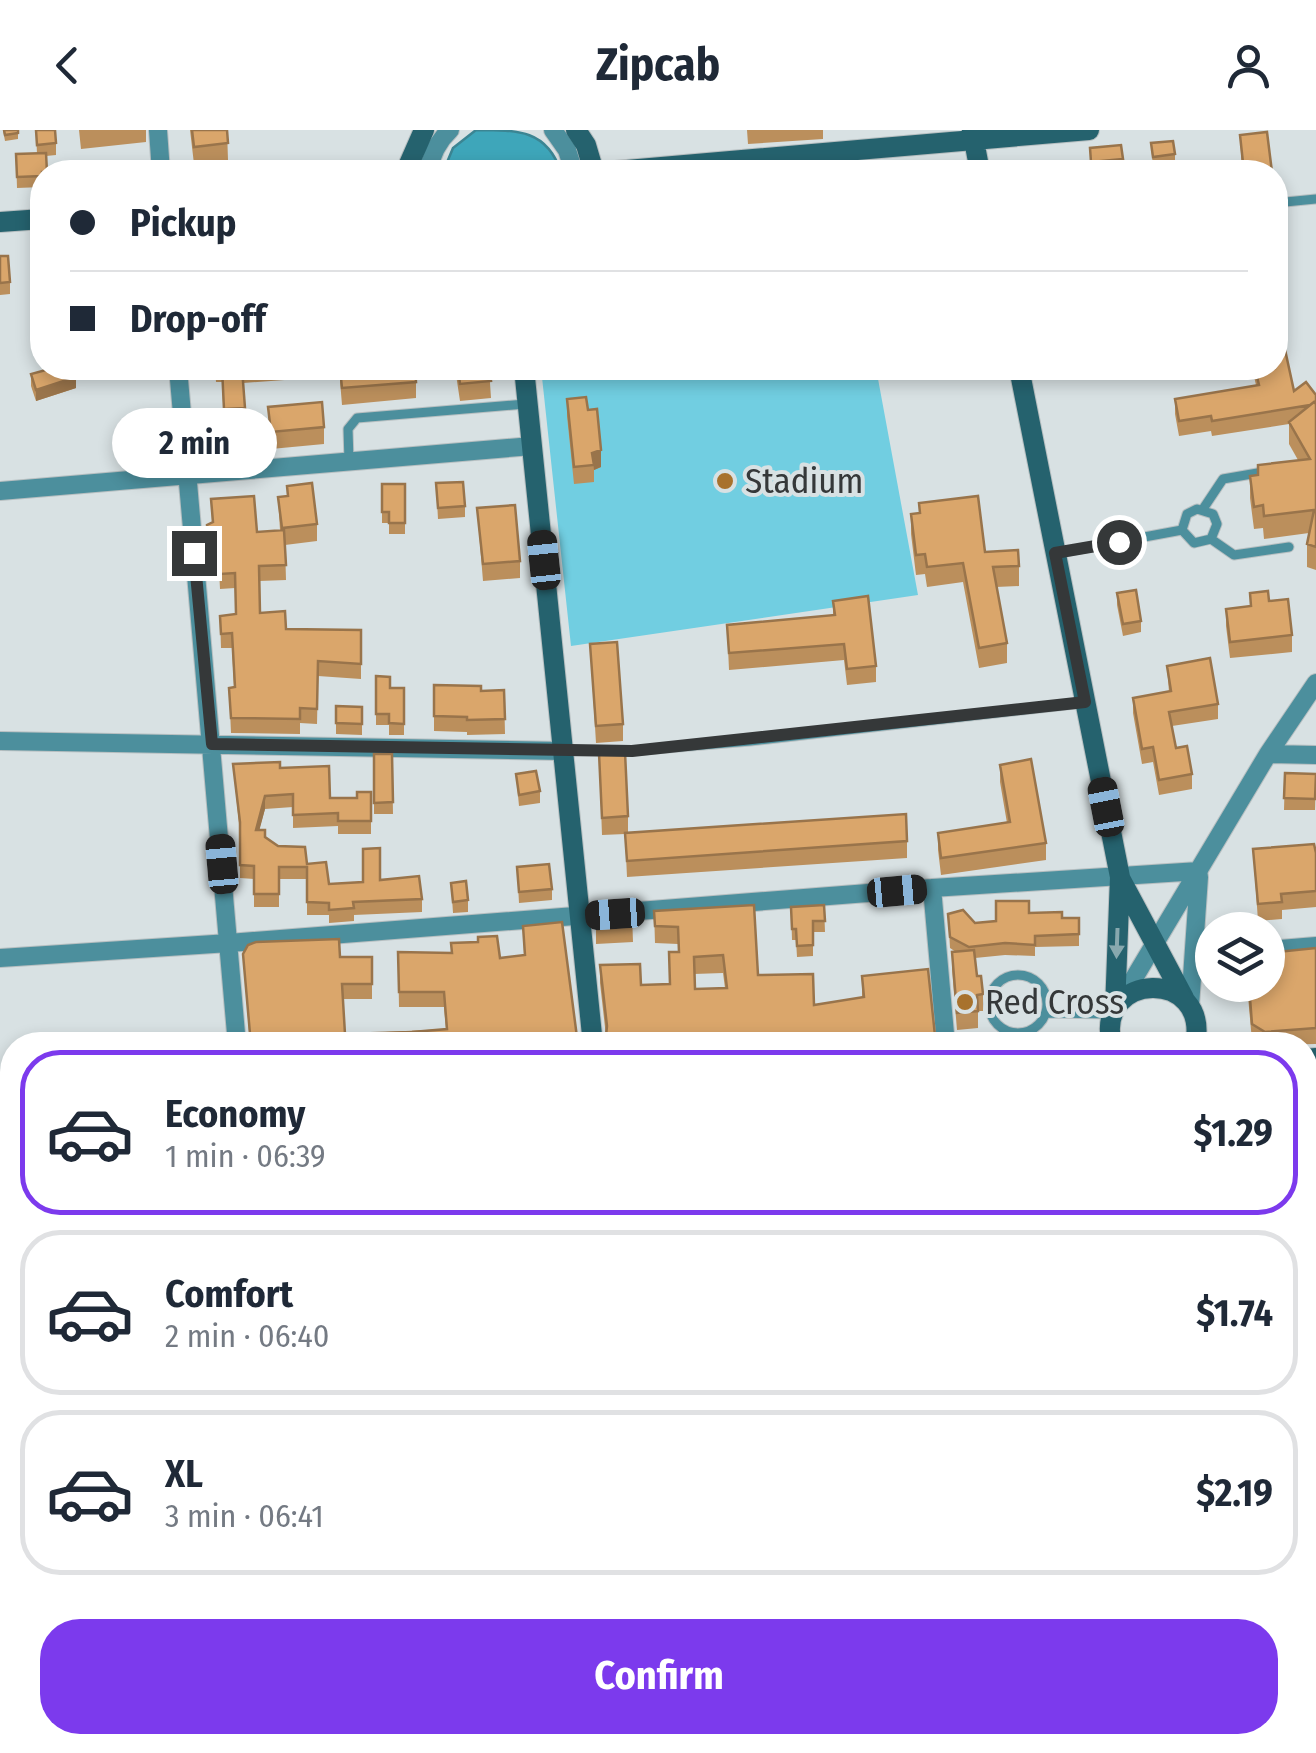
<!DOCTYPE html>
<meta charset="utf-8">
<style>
:root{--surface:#fff;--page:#f2f2f3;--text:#1f2937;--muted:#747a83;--line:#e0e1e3;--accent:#7c3aed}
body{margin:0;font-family:"Fira Sans Condensed",sans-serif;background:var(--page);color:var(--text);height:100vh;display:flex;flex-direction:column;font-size:38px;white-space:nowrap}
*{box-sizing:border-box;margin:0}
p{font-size:32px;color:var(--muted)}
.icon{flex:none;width:55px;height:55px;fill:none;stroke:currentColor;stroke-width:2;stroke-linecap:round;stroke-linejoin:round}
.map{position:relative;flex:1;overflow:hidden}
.panel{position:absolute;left:0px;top:902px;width:1318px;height:722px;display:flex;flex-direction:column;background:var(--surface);border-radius:40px 40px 0 0;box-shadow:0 5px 15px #0003}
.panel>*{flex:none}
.hud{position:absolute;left:30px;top:30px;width:1258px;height:220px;border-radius:40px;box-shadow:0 5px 15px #0003;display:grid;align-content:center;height:220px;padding:0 40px;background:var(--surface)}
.controls{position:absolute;left:1195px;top:782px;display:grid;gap:20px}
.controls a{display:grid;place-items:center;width:90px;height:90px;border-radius:50%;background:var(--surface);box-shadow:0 5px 15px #0003;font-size:50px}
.end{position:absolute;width:45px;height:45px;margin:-22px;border:12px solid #353839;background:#fff;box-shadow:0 0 0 5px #fff}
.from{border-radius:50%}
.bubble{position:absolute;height:70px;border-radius:35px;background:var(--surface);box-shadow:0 5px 15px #0003;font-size:32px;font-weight:700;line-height:70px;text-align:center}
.car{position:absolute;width:30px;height:60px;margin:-30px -15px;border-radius:12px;box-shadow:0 0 8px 2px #0007;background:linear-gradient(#222 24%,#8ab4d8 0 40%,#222 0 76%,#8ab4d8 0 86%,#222 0)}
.hud b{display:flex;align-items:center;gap:35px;height:95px;font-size:38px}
.hud b+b{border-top:2px solid var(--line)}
.hud i{width:25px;height:25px;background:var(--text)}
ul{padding:18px 0 0;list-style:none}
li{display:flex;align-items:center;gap:30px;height:165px;margin:0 20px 15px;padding:0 20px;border:5px solid var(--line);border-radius:40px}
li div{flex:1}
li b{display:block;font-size:38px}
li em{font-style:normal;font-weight:700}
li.on{border-color:var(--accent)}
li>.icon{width:90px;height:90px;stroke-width:1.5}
.button{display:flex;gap:20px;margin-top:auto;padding:20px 40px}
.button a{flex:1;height:115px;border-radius:40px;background:var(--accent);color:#fff;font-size:40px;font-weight:700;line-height:115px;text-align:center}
header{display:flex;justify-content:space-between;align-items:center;height:130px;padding:0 40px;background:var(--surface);font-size:45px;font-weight:700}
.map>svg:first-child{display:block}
</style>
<header><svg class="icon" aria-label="back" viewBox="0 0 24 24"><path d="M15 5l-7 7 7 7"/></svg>Zipcab<svg class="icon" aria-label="person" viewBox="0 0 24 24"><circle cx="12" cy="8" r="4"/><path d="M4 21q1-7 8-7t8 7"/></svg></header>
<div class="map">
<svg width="1316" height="1623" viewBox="0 0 1316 1623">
<rect width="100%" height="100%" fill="#d8e1e3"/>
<path fill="#71cee1" d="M541,238H876L918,465L571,516Z
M1316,1114V1178H1305V1115Z
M667,1613H791L793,1623H665Z"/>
<path fill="#3ea6ba" stroke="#3b8593" stroke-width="2.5" d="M476,0C519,0 547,0 561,42H443L453,18Z
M1305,1178H1316V1422L1305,1424Z
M538,1613V1612L667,1613L665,1623H536Z"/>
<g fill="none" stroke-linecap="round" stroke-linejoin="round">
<g stroke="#b7bfc1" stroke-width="11">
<path id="lane" d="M1275,73L1316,69
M349,331L348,299L357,288L525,274
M1203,379L1223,349L1269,341
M1211,409L1217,394L1213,384L1197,379L1187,384L1182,400L1194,413L1211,409L1234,425L1289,417
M1058,423L1182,400
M563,621H631L750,611L1083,573
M989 874a29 29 0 1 1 58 0a29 29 0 1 1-58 0Z
M1046,883L1113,884"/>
</g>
<g stroke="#b7bfc1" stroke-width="20">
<path id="street" d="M158,0L161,42
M553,0L567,20L574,42
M428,42C431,26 437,12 450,0
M178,238L237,915
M0,361L532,316
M0,611L563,621
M1268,624L1316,625
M932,758L946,915
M1268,820L1316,816
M0,828L229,813L932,758L1199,741
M1121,870L1268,624L1316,553
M1190,876L1199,747
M0,1267L12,1266
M0,1496L12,1495
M287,1612L288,1623
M512,1623L514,1612"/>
</g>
<g stroke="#b7bfc1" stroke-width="22">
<path id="secondary" d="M576,0L586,15L594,42
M972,0L980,42
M408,42L409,34L424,0
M604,42L1089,0
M0,92L42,89
M524,238L593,915
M1019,238L1120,747L1115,879
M1120,748L1184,868
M1112,915C1093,841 1211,837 1195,915
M1305,929L1316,928
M0,1034L12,1033
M874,1612L877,1623
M495,1623L497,1612"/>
</g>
<use href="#lane" stroke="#4c8f9d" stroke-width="9"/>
<use href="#street" stroke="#4c8f9d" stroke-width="18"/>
<use href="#secondary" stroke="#25626e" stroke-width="20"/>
</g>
<path fill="#bb8f5c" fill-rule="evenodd" d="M3,0H18V9L5,11Z
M36,0L56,13V25L46,26L42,42V57L17,58L16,24H37Z
M79,0H146V12L81,19Z
M190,0H227L228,30L194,34Z
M747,0H823V9L748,14Z
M1240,5L1272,42H1242Z
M1151,13L1175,24V36L1153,38Z
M1090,18L1123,29V40L1100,42H1061V37L1090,32Z
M39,118H42V168L39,135Z
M0,126L10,152V164L0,165Z
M215,238H298V249L243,253L245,294L224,295L222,252H216Z
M339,238L416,252V268L342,275Z
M455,238H489L491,268L460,271Z
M1176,238H1202L1177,242Z
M1252,238H1275L1294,261L1316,265V440L1307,437V414L1309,403L1264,409L1263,398L1254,399L1250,368V346L1258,345L1298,330L1289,314V294L1212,306L1211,301L1179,306L1175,284V269L1256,255Z
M31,244L76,258L36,271L31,256Z
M567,269L588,280L601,337L594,340V352L574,354L567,286Z
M268,277L324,297V314L271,319Z
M436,353L465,376V387L438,389Z
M382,354H405V404H389V393H382Z
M287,356L317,394V411L285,415L286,450L259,451L260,483L286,499L361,500V549L318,546L317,594L300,593V604L231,603L229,558L234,557L232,518H221L220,486L235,484V458L220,459L218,420L208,421L207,395L212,393L211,369L257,402L280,400L278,367L287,366Z
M919,373L985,422L1019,436V456L996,457L1007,513V533L979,538L963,452L927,457L925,444L916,445L911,404V384L919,383Z
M477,378L520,431V448L483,451Z
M1117,463L1141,491V502L1123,506L1117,475Z
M1250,463L1269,471L1292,505V522L1230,528L1226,496V479L1250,477Z
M833,471L876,536V552L847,555L844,530L729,540L727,495L833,485Z
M590,514L623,594V611L596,613Z
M1167,536L1218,574V589L1172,596L1176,618L1192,644V659L1159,665L1153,632L1142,634L1133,583V568L1169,562Z
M376,546L390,558H404V605H389V595H376Z
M434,555L481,561L504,560L505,604L467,605V602L434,601Z
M336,576L362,577V605L336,604Z
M599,623L628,686V703L907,711V728L627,747L625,704L602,705Z
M374,624H392L393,684H374Z
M233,634L280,638L330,668H357L371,662V704H338V696L293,698V677L265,679L259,700L265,707L278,716L307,734L329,754L363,752L380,750L422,769V782L354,785V791L329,793V785H307V749H279V777H254V749L240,748V704Z
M1000,635L1046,713V730L941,745L938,720V703L1007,693L1000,652Z
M1285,643L1316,644L1315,680H1284Z
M516,644L540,661V673L519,676Z
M1253,719L1316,723V777L1282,780V789L1258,791Z
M517,737L552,759V770L519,773Z
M451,753L468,770V782L453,783Z
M824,775L825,802H813V826L797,827L796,810H792L791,777Z
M654,781L758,845L814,875L862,868V846L936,915L606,906L600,853V835L641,855L670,854L669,822H679L678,814L655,813ZM723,843L725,858L695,859L694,844Z
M1029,783L1062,788H1079V816L1035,817V826L1005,825L975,828L977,846L983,864V881H978V898L957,900L952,839V822H956L950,818L948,784L975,793L996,791Z
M632,784L633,812L596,814V797Z
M523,796L578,915H250L243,824L372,827V869H343L345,904L446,899L444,877H399L398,822L500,828L524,825Z
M1316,818V914L1258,915L1252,911L1247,855H1268Z
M1316,965V1024L1305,1025V966Z
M1316,1040V1108L1305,1109V1041Z"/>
<path fill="#99744b" d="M1135,238H1160L1135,244Z
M76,247V258L36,271V260Z
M601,320V337L594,340L592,323Z
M265,666V679L256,713V700Z
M1068,1612H1078L1068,1620Z"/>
<path fill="#daa66b" stroke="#99744b" stroke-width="2.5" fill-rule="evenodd" d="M4,0H18V3L5,5Z
M36,0H55L56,13L37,15Z
M192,0H227L228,13L194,17Z
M1267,2L1272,42H1244L1240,5Z
M1173,11L1175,24L1153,27L1151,13Z
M1121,15L1123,29L1091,32L1090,18Z
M46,23L47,42H42V46L17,47L16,24Z
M1095,32L1097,42H1062L1061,37Z
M39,118H42V151Z
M0,126H8L10,152L0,153Z
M1284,215L1294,261L1306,252L1316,265V274L1314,272L1310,275L1212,291L1211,286L1179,291L1175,269L1259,255L1255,238H1275V217Z
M53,238H73L76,247L36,260L31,244Z
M222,238H242L245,278L224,279Z
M340,238H415L416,252L342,258Z
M458,238H489L491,251L460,254Z
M586,267L588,280L597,279L601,320L592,323L594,335L574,337L567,269Z
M322,272L324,297L271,302L268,277Z
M1314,272L1316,274V417L1307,414L1314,380L1264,386L1263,375L1254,377L1250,346L1258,345V335L1310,329L1289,292Z
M463,352L465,376L438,378L436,353Z
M312,353L317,394L282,398L278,367L288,366L287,356Z
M382,354H405V393H389V382H382Z
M254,366L257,402L284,400L286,435L259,436L260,483L285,481L286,499L361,500V534L318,531L317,579L300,578V589L231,588L229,558L235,557L232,503L221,504L220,486L236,484L235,443L220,444L218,405L208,406L207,395L213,392L211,369Z
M978,366L985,422L1018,420L1019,436L993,437L1007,513L979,518L963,433L927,437L925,424L916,425L911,384L920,383L919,373Z
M515,375L520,431L483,434L477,378Z
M1136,460L1141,491L1123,494L1117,463Z
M1268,461L1269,471L1288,469L1292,505L1230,512L1226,479L1251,476L1250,463Z
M868,466L876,536L847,539L844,514L729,523L727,495L835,485L833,471Z
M617,512L623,594L596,596L590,514Z
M1210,528L1218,574L1169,582L1176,618L1187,616L1192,644L1159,650L1153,617L1142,619L1133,568L1171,561L1167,536Z
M376,546L390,547V558H404V594L389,593V584H376Z
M434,555L481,556V561L504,560L505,589L467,590V587L434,586Z
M336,576L362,577V594L336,593Z
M625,622L628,686L602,688L599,623Z
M374,624H392L393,672L374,673Z
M1031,629L1046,713L941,728L938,703L1010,692L1000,635Z
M280,632V638L329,636L330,668H357V662H371V691H338V683L293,685V664L265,666L256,700H265V707L278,716L305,717L307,734L326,732L329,754L363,752V719L380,718V750L419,746L422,769L353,772L354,778L329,780V773L307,772V737H279V764H254V736L240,735V692L233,634Z
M536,641L540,661L519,665L516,644Z
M1285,643L1316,644L1315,669L1284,668Z
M906,684L907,711L627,731L625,703Z
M1314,714L1316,723V761L1281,764L1282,772L1258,774L1253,719Z
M549,734L552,759L519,762L517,737Z
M466,751L468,770L453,772L451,753Z
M996,771H1029V783L1062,782V788H1079V804L1035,806V815L1005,813L969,817L950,807L948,784L963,780L975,793L996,791Z
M754,775L758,845L813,844L814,875L864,867L862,846L928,839L936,915H605L607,896L600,835L640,834L641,855L670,854L669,822H679L678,797L655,796L654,781ZM723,825L727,858L695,859L694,827Z
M824,775L825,791H813V815L797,816L796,799H792L791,777Z
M632,784L633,795L596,797L598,785Z
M562,792L578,915H251L243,824L248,815L256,812L339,809L340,827H372V854H342L345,904L412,902L447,899L444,862H399L398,822L452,823L451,813L478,812V807L497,806L500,828L525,825L523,796Z
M1316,818V898L1265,902L1252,894L1249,855H1268V823Z
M974,820L977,846H981L983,864L977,865L978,881L957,883L952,822Z
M1316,965V1002H1305V966Z
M1316,1040V1094L1305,1095V1041Z"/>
<defs><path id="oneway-solid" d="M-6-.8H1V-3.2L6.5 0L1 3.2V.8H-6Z" transform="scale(2.5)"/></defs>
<use fill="#87a8ae" href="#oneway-solid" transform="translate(1117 813) rotate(92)"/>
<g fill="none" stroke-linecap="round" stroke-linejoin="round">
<path stroke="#353839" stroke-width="12" d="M194,423L212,614L632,621L1085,572L1055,423L1119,412"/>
</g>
<g fill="#a8722d" stroke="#d8e1e3" stroke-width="4">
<circle cx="725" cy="351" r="10"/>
<circle cx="965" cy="872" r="10"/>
</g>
<g text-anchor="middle" stroke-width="8" stroke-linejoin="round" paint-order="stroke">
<g font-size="35" fill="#353839" stroke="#d8e1e3" text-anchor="start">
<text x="745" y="363">Stadium</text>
<text x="985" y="884">Red Cross</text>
</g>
</g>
</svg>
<div class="controls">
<a><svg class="icon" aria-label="layers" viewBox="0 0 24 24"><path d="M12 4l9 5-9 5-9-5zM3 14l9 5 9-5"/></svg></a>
</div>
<i class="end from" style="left:1119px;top:412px"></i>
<i class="end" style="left:194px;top:423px"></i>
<div class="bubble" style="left:112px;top:278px;width:165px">2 min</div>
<i class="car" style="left:544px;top:430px;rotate:354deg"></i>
<i class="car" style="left:1106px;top:677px;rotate:349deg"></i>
<i class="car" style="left:222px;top:734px;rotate:355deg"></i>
<i class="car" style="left:897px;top:761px;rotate:85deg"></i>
<i class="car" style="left:615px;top:784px;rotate:266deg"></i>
<div class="hud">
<b><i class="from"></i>Pickup</b>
<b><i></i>Drop-off</b>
</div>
<section class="panel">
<ul>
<li class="on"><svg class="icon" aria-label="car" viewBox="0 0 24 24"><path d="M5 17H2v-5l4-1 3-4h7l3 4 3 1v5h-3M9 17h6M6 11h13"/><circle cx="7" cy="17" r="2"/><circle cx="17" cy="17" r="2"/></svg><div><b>Economy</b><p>1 min · 06:39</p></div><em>$1.29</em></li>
<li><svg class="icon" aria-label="car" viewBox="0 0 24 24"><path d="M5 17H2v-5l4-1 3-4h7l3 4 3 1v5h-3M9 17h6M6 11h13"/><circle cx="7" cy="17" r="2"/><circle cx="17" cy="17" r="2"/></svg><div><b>Comfort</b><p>2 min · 06:40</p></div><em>$1.74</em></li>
<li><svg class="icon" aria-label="car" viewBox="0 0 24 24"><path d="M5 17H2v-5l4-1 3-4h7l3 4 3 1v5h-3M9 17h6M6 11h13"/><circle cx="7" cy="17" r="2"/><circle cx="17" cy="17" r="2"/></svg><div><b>XL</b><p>3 min · 06:41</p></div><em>$2.19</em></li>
</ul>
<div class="button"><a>Confirm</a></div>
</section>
</div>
